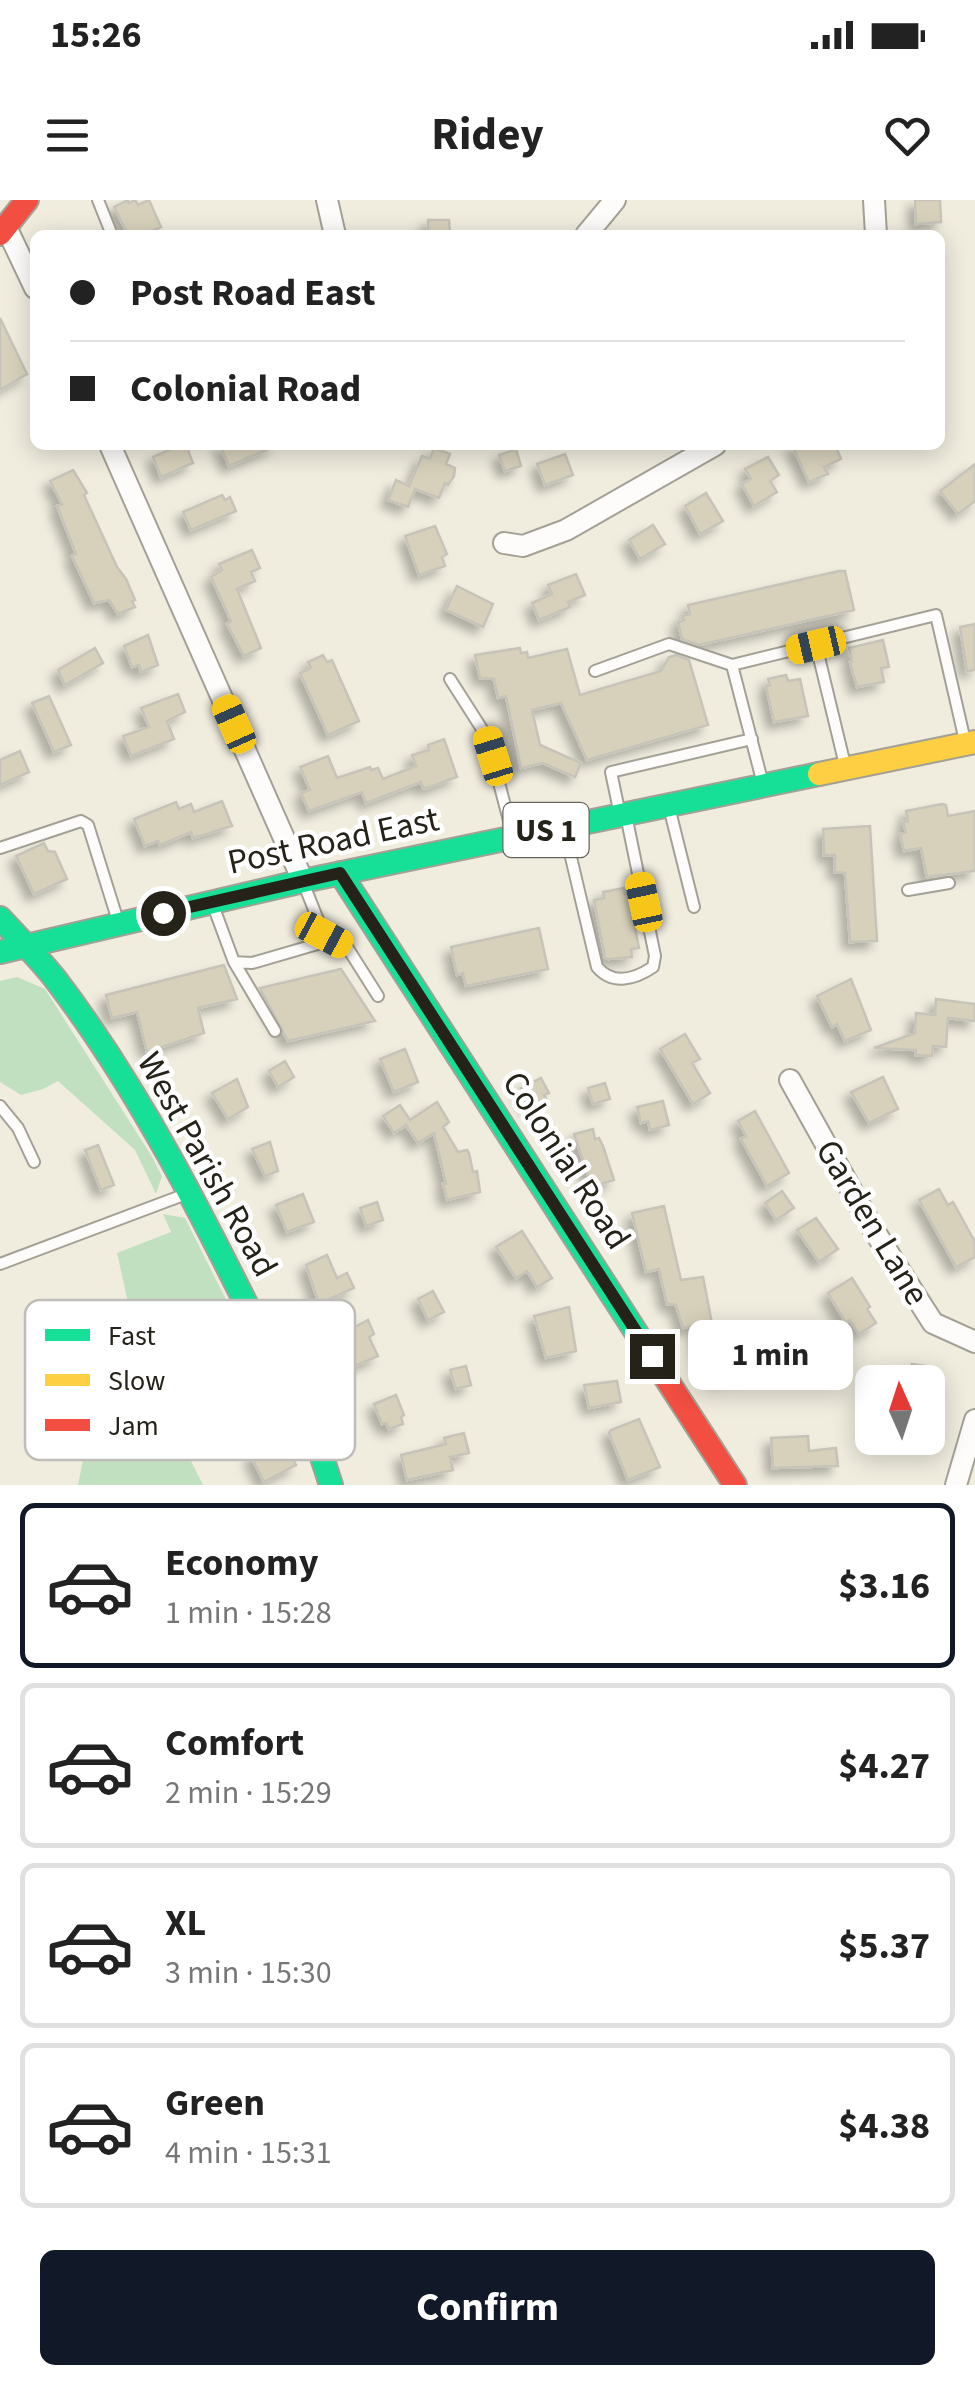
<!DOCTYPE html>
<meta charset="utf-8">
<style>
:root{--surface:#fff;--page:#f2f2f2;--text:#222;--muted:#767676;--line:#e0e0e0;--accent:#111827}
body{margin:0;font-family:"Source Sans 3",sans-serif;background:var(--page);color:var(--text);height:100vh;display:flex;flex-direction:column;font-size:38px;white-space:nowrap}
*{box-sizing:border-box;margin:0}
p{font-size:32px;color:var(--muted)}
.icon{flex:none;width:55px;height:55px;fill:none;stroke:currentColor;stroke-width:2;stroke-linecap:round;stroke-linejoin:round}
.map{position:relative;height:1285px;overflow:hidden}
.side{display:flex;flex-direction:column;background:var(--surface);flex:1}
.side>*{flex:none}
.guide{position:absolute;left:30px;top:30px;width:915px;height:220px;border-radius:15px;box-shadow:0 5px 25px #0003;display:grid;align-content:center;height:220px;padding:0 40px;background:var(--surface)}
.needle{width:65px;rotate:357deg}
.fabs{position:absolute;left:855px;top:1165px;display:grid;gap:20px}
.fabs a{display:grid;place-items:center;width:90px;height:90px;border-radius:15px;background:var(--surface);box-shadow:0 5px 25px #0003;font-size:50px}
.end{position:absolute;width:45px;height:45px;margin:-22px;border:12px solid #252319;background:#fff;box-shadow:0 0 0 5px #fff}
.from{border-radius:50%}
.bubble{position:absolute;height:70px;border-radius:15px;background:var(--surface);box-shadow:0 5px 25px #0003;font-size:32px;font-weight:700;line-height:70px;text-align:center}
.car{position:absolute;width:30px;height:60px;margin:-30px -15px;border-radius:12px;box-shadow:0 0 8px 2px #0007;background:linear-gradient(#f5c518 24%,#345 0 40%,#f5c518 0 76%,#345 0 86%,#f5c518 0)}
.guide b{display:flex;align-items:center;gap:35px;height:95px;font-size:38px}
.guide b+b{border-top:2px solid var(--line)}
.guide i{width:25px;height:25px;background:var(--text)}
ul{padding:18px 0 0;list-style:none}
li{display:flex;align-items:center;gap:30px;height:165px;margin:0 20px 15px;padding:0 20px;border:5px solid var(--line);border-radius:15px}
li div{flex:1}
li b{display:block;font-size:38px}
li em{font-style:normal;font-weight:700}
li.on{border-color:var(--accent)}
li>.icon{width:90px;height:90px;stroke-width:1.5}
.button{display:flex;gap:20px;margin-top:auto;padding:20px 40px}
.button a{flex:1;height:115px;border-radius:15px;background:var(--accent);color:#fff;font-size:40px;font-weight:700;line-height:115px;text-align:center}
.status{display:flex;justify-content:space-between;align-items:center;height:70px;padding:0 50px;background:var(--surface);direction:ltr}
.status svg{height:28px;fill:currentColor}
header{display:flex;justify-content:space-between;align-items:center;height:130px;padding:0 40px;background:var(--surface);font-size:45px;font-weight:700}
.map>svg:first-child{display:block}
</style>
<div class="status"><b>15:26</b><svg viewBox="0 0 49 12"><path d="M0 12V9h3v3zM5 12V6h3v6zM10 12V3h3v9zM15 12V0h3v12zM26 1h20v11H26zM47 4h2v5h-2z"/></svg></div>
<header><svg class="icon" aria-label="menu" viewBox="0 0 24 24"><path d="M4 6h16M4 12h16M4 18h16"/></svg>Ridey<svg class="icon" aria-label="heart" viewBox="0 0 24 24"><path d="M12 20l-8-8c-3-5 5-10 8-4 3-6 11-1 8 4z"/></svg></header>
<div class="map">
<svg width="975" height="1285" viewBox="0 0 975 1285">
<defs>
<filter id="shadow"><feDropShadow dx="-7" dy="7" stdDeviation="5" flood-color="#0004"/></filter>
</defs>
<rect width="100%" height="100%" fill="#f0eddf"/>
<path fill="#c1e0bf" d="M17,777L45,789L151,955L162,976L156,994L135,950L58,881L43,889L21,895L0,882V781Z
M163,1014L185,1018L269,1185L204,1223L199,1243L188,1255L203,1285H78L84,1255L123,1259L138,1147L117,1053L171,1032Z"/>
<path fill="#d7d1bb" stroke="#c6c3b8" stroke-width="2.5" filter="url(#shadow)" d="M128,0L129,3L135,0L138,5L149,0L161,27L143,35H128L114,7Z
M915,0H940L941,22L916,24Z
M428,20H449L450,35H428Z
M0,118L27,174L0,190Z
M180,245H186L193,263L161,277L153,257Z
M220,245H278L229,266Z
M792,245H835L841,259L824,267L828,274L809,282Z
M434,248L450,254L446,264L455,268L454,276L448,285L445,283L439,298L415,289L408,307L388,300L396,280L409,286L422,256L430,259Z
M516,249L521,266L505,271L499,255Z
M565,254L573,275L545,285L537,264Z
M768,257L779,275L770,281L777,292L754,306L742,284L751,279L745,269Z
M975,264V301L958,314L940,291Z
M73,270L87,293L84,295L117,367L126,379L135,400L132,401L135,407L118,414L109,400L94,403L72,356L76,354L57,306L62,304L50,281Z
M706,293L723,321L700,334L685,306Z
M222,295L225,300L230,297L236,311L191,330L183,312Z
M653,325L665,344L640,359L629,340Z
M435,326L447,354L442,357L445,366L419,375L405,336Z
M252,350L260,368L251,372L255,381L237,389L261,448L244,456L227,424L231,421L211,377L222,370L219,364Z
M839,371H845L854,410L699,445L682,439L678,422L684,420L682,416L690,414L688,405Z
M576,374L585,395L568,402L570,407L539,420L532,403L552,394L548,385Z
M457,386L493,404L483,427L446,410Z
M975,424V470L967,471L960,427Z
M148,435L158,465L141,472L139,465L132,467L124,446Z
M883,440L889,467L881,468L884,482L857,487L850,462L852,461L849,448Z
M95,448L103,463L65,485L58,470Z
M520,448L521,453L527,452L528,458L567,449L580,495L661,471L669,457L676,455L689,460L708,525L587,560L561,503L532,510L540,545L581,563L575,577L543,563L521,568L506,496L498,498L494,479L480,478L475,455Z
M323,455L327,462L332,460L359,521L328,535L300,473L311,468L308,462Z
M786,475L788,481L800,479L808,516L774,522L766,486L770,485L768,479Z
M178,494L185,512L167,521L174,539L131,556L123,536L149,527L141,508Z
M49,496L71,545L54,552L32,503Z
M444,539L457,577L427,588H423L421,582L366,603L362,592L309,611L301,593L310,590L300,567L328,556L337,578L370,567L371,570L378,568L383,579L416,566L412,555L429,550L428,545Z
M20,551L29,572L0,585V560Z
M222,601L232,626L193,638L191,632L160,645L158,641L145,646L134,619L176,602L179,609L191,604L194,612Z
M942,604L946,605L948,616L975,611V671L927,677L921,648L904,651L900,634L906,632L903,622L908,621L906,611Z
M870,626L877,741L850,742L845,673L835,672V655H824L823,629Z
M44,643L48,651L55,652L67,679L34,694L16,656Z
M624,688L625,694L628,693L639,748L631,749L632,757L608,759L605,757L594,700L604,698L603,692Z
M539,728L548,769L466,786L463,773L457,775L451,747Z
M224,765L237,799L198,808L204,833L147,852L137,812L112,818L106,795Z
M341,769L375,821L288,841L260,788Z
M851,779L871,830L845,841L837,824L832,827L817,796Z
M936,799L975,804V821L948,818L946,847L933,846L932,856L916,855V850L874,848L915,833L916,813L935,815Z
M685,834L700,859L692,863L710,893L693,904L660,849Z
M405,849L418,882L394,892L380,859Z
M285,861L294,877L278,887L269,871Z
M883,877L898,909L869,923L851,892Z
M541,878L549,893L544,895L547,900L531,908L521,888Z
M237,879L248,907L228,919L212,893Z
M605,883L610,899L593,904L588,888Z
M663,901L669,925L650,930L648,921L641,923L637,907Z
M437,902L449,922L443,927L458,952L467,950L469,953L473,972L477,971L480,992L447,1000L443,984H446L434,933L418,943L406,925L394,933L383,916L400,905L410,920Z
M755,911L789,973L767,986L741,939L746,936L738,921Z
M593,929L595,939L599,938L603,946L614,980L592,987L574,934Z
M270,942L278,971L265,976L252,949Z
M98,945L114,985L101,990L85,950Z
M939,989L948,1005L953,1002L975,1042V1057L956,1067L919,1000Z
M782,991L794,1008L776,1020L765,1003Z
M303,994L314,1022L287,1032L276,1005Z
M377,1002L383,1020L366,1026L360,1008Z
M664,1006L681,1080L703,1077L714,1134L737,1130L745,1173L717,1179L711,1158L703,1159L695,1125L683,1128L676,1105L667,1104L659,1069L646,1072L632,1013Z
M816,1018L838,1049L819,1062L797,1030Z
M522,1031L552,1078L537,1087L527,1071L516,1078L496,1047Z
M327,1055L337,1078L347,1073L354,1088L319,1104L306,1065Z
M852,1078L870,1107L867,1109L876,1123L859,1134L850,1120L846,1123L828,1093Z
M433,1091L444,1112L428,1120L418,1099Z
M569,1107L576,1151L546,1158L534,1116Z
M368,1120L374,1134L369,1137L378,1156L355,1166L350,1156L344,1159L334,1138Z
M912,1164L926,1166L924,1182H910Z
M466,1166L471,1185L456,1189L450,1170Z
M617,1181L621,1202L589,1208L584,1185Z
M396,1195L404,1215L401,1217L403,1224L389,1229L386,1223L382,1224L374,1204Z
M639,1219L660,1267L628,1280L609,1233L611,1230Z
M464,1233L469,1253L450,1257L453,1270L407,1280L401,1255L446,1244L444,1238Z
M808,1236L809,1251L836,1248L838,1266L773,1268L771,1238Z
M283,1240L296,1265L264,1282L251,1256Z"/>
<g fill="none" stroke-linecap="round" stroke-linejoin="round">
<g stroke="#a3a095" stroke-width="14">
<path id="lane" d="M98,0L112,35
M816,445L845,565
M595,471L669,444L732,465
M450,479L487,537L513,636
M763,584L732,465L936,415L965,541
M619,610L611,572L752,539
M670,611L694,707
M565,632L597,767C613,786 635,779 653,767L655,756L627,620
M0,648L81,621L88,625L118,721
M908,690L949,683
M214,708L234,762L252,763L321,743L324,735L303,682
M324,735L347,747L378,796
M234,762L275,831
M0,906L18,928L34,962
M0,1064L186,994"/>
</g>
<g stroke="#a3a095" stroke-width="24">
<path id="street" d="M327,0L335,35
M874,0L876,35
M6,27L35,88
M586,35L615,0
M110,245L303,681
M504,343L523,346L566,330L715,245
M790,880L873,1029L933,1123L975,1142
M956,1285L975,1220"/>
</g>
<g stroke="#a3a095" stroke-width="26">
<path id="fast" d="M340,673L641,1140
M0,718C19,739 39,758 56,780C165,923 238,1092 320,1251L331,1285
M0,752L303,681L819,574"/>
</g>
<g stroke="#a3a095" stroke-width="26">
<path id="slow" d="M819,574L975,542"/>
</g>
<g stroke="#a3a095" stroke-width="26">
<path id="jam" d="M0,34L27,0
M641,1140L735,1285"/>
</g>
<use href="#lane" stroke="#fdfcfa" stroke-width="10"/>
<use href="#street" stroke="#fdfcfa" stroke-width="20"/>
<use href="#fast" stroke="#16e098" stroke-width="22"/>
<use href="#slow" stroke="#ffcf43" stroke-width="22"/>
<use href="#jam" stroke="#f24e42" stroke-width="22"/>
</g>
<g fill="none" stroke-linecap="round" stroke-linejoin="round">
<path stroke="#252319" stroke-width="12" d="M163,713L340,673L652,1156"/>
</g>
<g text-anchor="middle" stroke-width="9" stroke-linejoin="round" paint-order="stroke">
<rect fill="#fff" stroke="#66655e" stroke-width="2.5" x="503.5" y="603" width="85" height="54" rx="8"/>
<g font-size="32" font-weight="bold" fill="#252319">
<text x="546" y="641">US 1</text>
</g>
<g font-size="35" fill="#252319" stroke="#fff">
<text transform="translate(333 640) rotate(-12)" y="12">Post Road East</text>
<text transform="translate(567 960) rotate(57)" y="12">Colonial Road</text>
<text transform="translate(208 964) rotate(61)" y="12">West Parish Road</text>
<text transform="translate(873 1022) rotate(59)" y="12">Garden Lane</text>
</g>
</g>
<rect x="25" y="1100" width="330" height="160" rx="15" fill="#fff" stroke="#bebdba" stroke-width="2.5"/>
<rect x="45" y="1129" width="45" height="12" fill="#16e098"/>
<rect x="45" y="1174" width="45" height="12" fill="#ffcf43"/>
<rect x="45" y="1219" width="45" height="12" fill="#f24e42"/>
<g font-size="28" fill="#252319">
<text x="108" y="1145">Fast</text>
<text x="108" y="1190">Slow</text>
<text x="108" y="1235">Jam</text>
</g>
</svg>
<div class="fabs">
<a><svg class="needle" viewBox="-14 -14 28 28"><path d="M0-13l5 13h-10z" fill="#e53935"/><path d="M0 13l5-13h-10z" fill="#767676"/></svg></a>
</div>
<i class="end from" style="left:163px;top:713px"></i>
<i class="end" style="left:652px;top:1156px"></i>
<div class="bubble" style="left:688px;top:1120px;width:165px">1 min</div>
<i class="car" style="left:816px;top:445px;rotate:257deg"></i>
<i class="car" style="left:234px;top:524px;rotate:336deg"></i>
<i class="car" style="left:493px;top:556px;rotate:343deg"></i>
<i class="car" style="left:644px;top:702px;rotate:348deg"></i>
<i class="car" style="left:324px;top:735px;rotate:118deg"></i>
<div class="guide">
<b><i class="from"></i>Post Road East</b>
<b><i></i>Colonial Road</b>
</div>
</div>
<section class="side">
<ul>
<li class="on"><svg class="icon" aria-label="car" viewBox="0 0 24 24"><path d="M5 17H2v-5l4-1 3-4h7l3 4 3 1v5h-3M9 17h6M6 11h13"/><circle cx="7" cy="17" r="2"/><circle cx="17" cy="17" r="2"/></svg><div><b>Economy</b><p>1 min · 15:28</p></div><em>$3.16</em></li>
<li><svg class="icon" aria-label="car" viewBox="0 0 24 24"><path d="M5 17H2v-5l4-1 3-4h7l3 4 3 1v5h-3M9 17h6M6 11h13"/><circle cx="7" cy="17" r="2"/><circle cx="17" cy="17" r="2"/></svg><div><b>Comfort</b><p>2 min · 15:29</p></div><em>$4.27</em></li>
<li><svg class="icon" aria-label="car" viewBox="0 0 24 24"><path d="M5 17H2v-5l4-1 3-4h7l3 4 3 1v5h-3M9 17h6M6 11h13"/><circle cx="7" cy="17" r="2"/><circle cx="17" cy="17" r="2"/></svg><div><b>XL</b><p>3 min · 15:30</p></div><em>$5.37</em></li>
<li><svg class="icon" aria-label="car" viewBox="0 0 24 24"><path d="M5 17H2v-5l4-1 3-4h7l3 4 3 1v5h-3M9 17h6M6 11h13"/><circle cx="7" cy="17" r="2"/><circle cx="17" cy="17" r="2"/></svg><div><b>Green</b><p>4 min · 15:31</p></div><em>$4.38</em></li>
</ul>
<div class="button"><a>Confirm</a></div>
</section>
